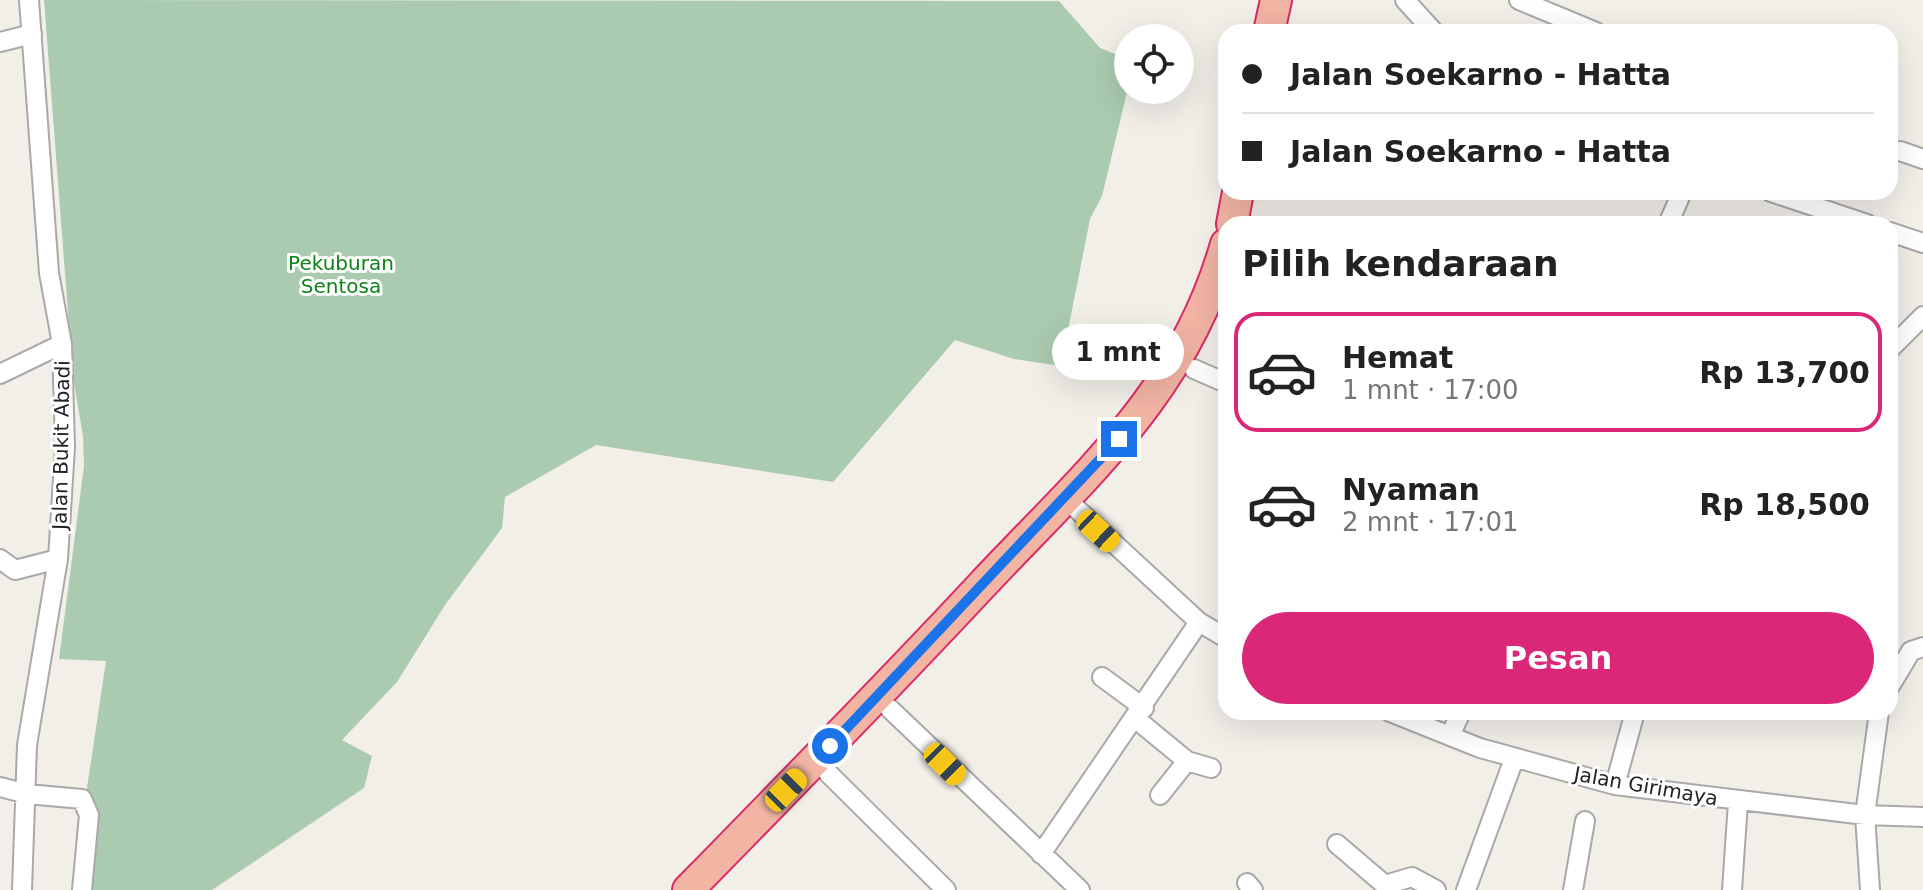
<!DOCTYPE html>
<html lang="id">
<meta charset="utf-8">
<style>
:root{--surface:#fff;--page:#f6f6f6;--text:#222;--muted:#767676;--line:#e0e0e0;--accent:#db2777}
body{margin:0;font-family:"DejaVu Sans",sans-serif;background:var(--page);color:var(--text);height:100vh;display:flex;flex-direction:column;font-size:30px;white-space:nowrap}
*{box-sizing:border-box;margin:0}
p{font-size:26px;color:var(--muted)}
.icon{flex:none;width:44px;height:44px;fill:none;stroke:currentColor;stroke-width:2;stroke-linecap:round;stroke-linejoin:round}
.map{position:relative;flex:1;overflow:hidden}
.details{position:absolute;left:1218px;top:216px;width:680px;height:504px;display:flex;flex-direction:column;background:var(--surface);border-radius:24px;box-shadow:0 8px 32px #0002}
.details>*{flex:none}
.banner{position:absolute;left:1218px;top:24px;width:680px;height:176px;border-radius:24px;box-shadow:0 8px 32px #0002;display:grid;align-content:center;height:176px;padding:0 24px;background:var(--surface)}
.fabs{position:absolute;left:1114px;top:24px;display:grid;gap:16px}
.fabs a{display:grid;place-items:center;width:80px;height:80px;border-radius:50%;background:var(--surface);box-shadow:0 8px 32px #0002;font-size:40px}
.end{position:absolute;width:36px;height:36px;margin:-18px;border:10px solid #1a73e8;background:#fff;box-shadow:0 0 0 4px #fff}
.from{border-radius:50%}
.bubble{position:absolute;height:56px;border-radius:28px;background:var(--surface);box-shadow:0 8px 32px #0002;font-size:26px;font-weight:700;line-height:56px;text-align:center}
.car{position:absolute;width:24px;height:48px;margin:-24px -12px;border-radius:10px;box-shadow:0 0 6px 2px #0007;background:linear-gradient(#f5c518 24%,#345 0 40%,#f5c518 0 76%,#345 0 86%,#f5c518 0)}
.banner b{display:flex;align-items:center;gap:28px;height:76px;font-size:30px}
.banner b+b{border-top:2px solid var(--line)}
.banner i{width:20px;height:20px;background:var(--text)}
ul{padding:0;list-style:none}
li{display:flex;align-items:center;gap:24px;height:120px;margin:0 16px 12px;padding:0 8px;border:4px solid transparent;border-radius:24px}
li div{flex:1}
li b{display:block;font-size:30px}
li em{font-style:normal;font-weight:700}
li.current{border-color:var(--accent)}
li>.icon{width:72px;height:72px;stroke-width:1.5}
h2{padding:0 24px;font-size:36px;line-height:96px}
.button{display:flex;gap:16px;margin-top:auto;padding:16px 24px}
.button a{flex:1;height:92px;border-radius:48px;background:var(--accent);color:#fff;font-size:32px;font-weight:700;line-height:92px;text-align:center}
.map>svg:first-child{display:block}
</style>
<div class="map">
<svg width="1923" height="890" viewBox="0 0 1923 890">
<rect width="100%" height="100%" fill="#f2efe9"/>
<path fill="#aacbaf" d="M44,0L1059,1L1100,48L1128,59V88L1102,196L1090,219L1061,366L1014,359L955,340L833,482L596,445L505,497L502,528L445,605L397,682L342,740L372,756L364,788L212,890H87L82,821L106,661L59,659L84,466L83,436L73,377Z"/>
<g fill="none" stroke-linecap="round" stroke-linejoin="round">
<g stroke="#a9a9a9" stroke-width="22">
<path id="minor" d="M1405,0L1434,32
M1519,0L1596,32
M0,42L32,34
M1900,151L1923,159
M1771,192L1867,224
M1668,224L1682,192
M1890,232L1923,243
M1890,349L1923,316
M1194,369L1226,383
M0,374L62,344
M1065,498L1199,622L1226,638
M0,559L15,570L58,559
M1102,677L1144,708
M1890,686L1911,651L1923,647
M890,709L1080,890
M1390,712L1480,748L1615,785L1865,815L1923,817
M1136,719L1187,761L1211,768
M1450,736L1461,712
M828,773L946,890
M1615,785L1635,712
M0,787L27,794L82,799L89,815L82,890
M1160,795L1187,761
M1337,844L1385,885L1412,877L1436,890
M1041,854L1199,622
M1247,883L1253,890
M22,890L27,745L58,559L65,447L62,344L49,273L29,0
M1466,890L1514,759
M1573,890L1585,821
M1732,890L1738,802
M1870,890L1865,815L1879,712"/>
</g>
<g stroke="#dc2a67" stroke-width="34">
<path id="trunk" d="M1269,32L1276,0
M1232,224L1238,192
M688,890C787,789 886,688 982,585C1084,476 1184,393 1226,244"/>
</g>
<use href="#minor" stroke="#fff" stroke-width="18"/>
<use href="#trunk" stroke="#f2b4a3" stroke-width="30"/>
</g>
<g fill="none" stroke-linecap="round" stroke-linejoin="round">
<path stroke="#1a73e8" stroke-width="10" d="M830,746L1119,439"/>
</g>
<g text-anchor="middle" stroke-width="6" stroke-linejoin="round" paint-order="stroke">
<g font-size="20" fill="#0c8416" stroke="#fff">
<text x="341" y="270">Pekuburan<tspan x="341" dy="23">Sentosa</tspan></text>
</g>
<g font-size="20" fill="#222" stroke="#fff">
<text transform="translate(61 445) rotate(-89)" y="7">Jalan Bukit Abadi</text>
<text transform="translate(1646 786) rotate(10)" y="7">Jalan Girimaya</text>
</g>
</g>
</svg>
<div class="fabs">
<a><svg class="icon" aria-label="locate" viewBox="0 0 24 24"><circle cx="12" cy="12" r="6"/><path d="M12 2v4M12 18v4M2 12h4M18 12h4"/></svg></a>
</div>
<i class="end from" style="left:830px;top:746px"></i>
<i class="end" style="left:1119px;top:439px"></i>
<div class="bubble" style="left:1052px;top:324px;width:132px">1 mnt</div>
<i class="car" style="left:1098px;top:531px;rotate:133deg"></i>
<i class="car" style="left:945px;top:764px;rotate:135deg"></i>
<i class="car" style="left:786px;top:790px;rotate:44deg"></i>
<div class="banner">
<b><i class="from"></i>Jalan Soekarno - Hatta</b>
<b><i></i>Jalan Soekarno - Hatta</b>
</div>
<section class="details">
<h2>Pilih kendaraan</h2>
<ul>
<li class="current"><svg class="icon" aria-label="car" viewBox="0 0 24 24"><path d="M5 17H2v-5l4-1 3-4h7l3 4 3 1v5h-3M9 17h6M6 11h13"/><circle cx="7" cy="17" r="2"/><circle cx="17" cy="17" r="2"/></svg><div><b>Hemat</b><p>1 mnt · 17:00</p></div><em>Rp 13,700</em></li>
<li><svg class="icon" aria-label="car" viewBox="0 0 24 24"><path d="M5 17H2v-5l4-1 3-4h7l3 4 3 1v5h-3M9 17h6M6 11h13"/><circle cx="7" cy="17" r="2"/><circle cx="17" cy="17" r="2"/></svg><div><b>Nyaman</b><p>2 mnt · 17:01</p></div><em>Rp 18,500</em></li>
</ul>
<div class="button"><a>Pesan</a></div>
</section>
</div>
